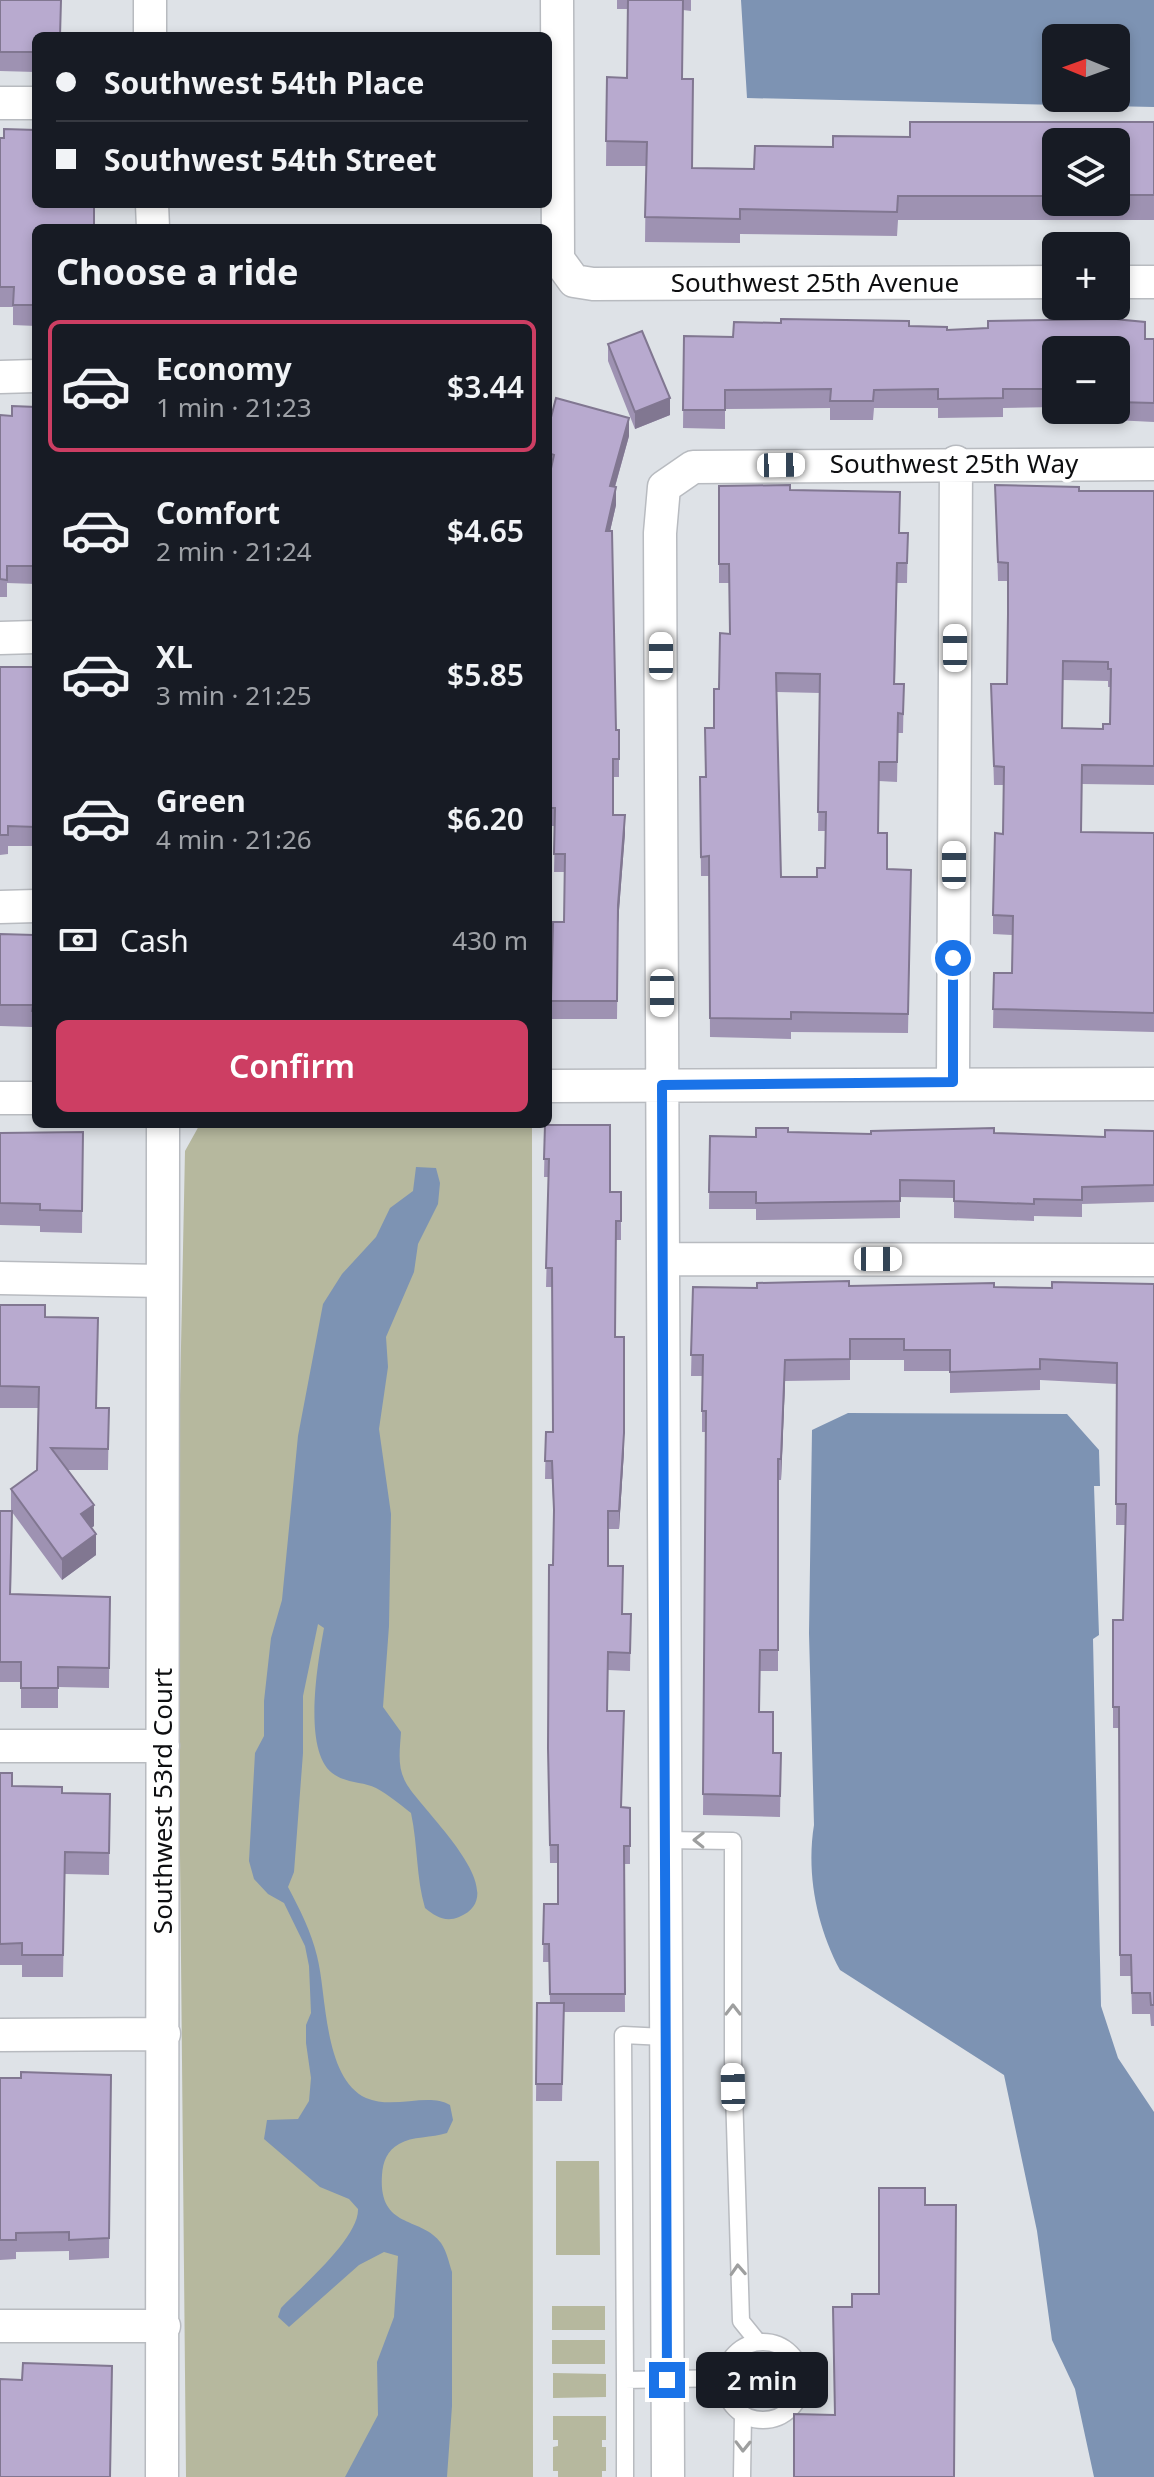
<!DOCTYPE html>
<meta charset="utf-8">
<style>
:root{--surface:#171b24;--page:#242831;--text:#f1f3f6;--muted:#9ea1a6;--line:#363941;--accent:#cd3e63}
body{margin:0;font-family:"Noto Sans",sans-serif;background:var(--page);color:var(--text);height:100vh;display:flex;flex-direction:column;font-size:30px;white-space:nowrap}
*{box-sizing:border-box;margin:0}
p{font-size:26px;color:var(--muted)}
.icon{flex:none;width:44px;height:44px;fill:none;stroke:currentColor;stroke-width:2;stroke-linecap:round;stroke-linejoin:round}
.map{position:relative;flex:1;overflow:hidden}
.details{position:absolute;left:32px;top:224px;width:520px;height:904px;display:flex;flex-direction:column;background:var(--surface);border-radius:12px;box-shadow:0 4px 12px #0003}
.details>*{flex:none}
.hud{position:absolute;left:32px;top:32px;width:520px;height:176px;border-radius:12px;box-shadow:0 4px 12px #0003;display:grid;align-content:center;height:176px;padding:0 24px;background:var(--surface)}
.needle{width:52px;rotate:271deg}
.fabs{position:absolute;left:1042px;top:24px;display:grid;gap:16px}
.fabs a{display:grid;place-items:center;width:88px;height:88px;border-radius:12px;background:var(--surface);box-shadow:0 4px 12px #0003;font-size:40px}
.end{position:absolute;width:36px;height:36px;margin:-18px;border:10px solid #1a73e8;background:#fff;box-shadow:0 0 0 4px #fff}
.from{border-radius:50%}
.bubble{position:absolute;height:56px;border-radius:12px;background:var(--surface);box-shadow:0 4px 12px #0003;font-size:26px;font-weight:600;line-height:56px;text-align:center}
.car{position:absolute;width:24px;height:48px;margin:-24px -12px;border-radius:10px;box-shadow:0 0 6px 2px #0007;background:linear-gradient(#fff 24%,#345 0 40%,#fff 0 76%,#345 0 86%,#fff 0)}
.hud b{display:flex;align-items:center;gap:28px;height:76px;font-size:30px}
.hud b+b{border-top:2px solid var(--line)}
.hud i{width:20px;height:20px;background:var(--text)}
ul{padding:0;list-style:none}
li{display:flex;align-items:center;gap:24px;height:132px;margin:0 16px 12px;padding:0 8px;border:4px solid transparent;border-radius:12px}
li div{flex:1}
li b{display:block;font-size:30px}
li em{font-style:normal;font-weight:600}
li.active{border-color:var(--accent)}
li>.icon{width:72px;height:72px;stroke-width:1.5}
h2{padding:0 24px;font-size:36px;line-height:96px}
.pay{display:flex;align-items:center;gap:20px;height:88px;padding:0 24px;font-size:30px}
.pay p{margin-inline-start:auto}
.cta{display:flex;gap:16px;margin-top:auto;padding:16px 24px}
.cta a{flex:1;height:92px;border-radius:12px;background:var(--accent);color:#fff;font-size:32px;font-weight:600;line-height:92px;text-align:center}
.map>svg:first-child{display:block}
</style>
<div class="map">
<svg width="1154" height="2477" viewBox="0 0 1154 2477">
<rect width="100%" height="100%" fill="#dee2e7"/>
<path fill="#b6b89e" d="M200,1124H532L533,2477H186L177,1542L185,1151Z
M599,2161L600,2255H556V2161Z
M552,2306H605V2330H552Z
M552,2340H605V2364H552Z
M553,2373L606,2374V2397L553,2398Z
M553,2416H606V2440H602V2447H606V2471H602V2477H558V2471H553V2447L558,2446V2440H553Z"/>
<path fill="#7d93b3" fill-rule="evenodd" d="M741,0H1154V107L747,98ZM1056,38H1116V98H1056Z
M416,1167L436,1168L440,1183L438,1204L418,1244L414,1272L386,1337L388,1367L379,1429L391,1514L389,1626L383,1707L401,1732C400,1749 397,1766 405,1781C417,1807 518,1893 459,1917C445,1923 435,1916 425,1908C416,1877 418,1846 411,1813C401,1805 389,1795 376,1788C364,1782 347,1783 335,1775C301,1755 318,1661 324,1628L318,1624L303,1696V1753L294,1872L288,1887C300,1910 311,1931 317,1956C327,1994 323,2078 366,2098C394,2110 428,2092 450,2105L453,2120L447,2133C432,2138 412,2136 399,2144C387,2151 383,2161 382,2175C378,2230 422,2216 441,2243C447,2252 449,2263 452,2272V2406L447,2477H345L378,2415L377,2362L394,2317L398,2256L384,2252L359,2265L289,2327L278,2317L281,2308C302,2286 359,2238 358,2209L349,2199L320,2187L264,2139L267,2120L298,2119L309,2101L311,2078L306,2043V2025L311,2013L309,1966L305,1946L284,1903L268,1894L254,1879L249,1861L255,1753L264,1736V1701L271,1638L282,1600L298,1436L323,1304L342,1274L376,1237L390,1208L413,1191Z
M848,1413L1067,1414L1099,1450L1100,1486H1094L1099,1635L1093,1639L1101,2006L1118,2058L1154,2112V2477H1094L1075,2389L1052,2340L1037,2231L1004,2075L840,1970C817,1927 806,1874 814,1825L809,1633L812,1430Z"/>
<g fill="none" stroke-linecap="round" stroke-linejoin="round">
<g stroke="#b8bbc0" stroke-width="19">
<path id="lane" d="M664,1840L733,1841V2059L741,2321L758,2342
M724 2381a39 39 0 1 1 78 0a39 39 0 1 1-78 0Z
M625,2380L623,2035L665,2037
M625,2477V2380L724,2378
M742,2477L743,2414"/>
</g>
<g stroke="#b8bbc0" stroke-width="35">
<path id="street" d="M150,0V36
M557,0L558,259L574,281L593,284L1056,282
M0,103H36
M152,204L153,228
M1116,282H1154
M0,377L36,376
M0,638L36,637
M0,907L36,906
M953,1082L956,462
M548,1086L1154,1084
M0,1098H36
M663,1259L1154,1260
M0,1278L162,1281
M0,1746H163
M0,2035L164,2034
M0,2326H164
M162,2477L163,1124
M668,2477L660,533L664,487L693,467L1154,464"/>
</g>
<use href="#lane" stroke="#fff" stroke-width="16"/>
<use href="#street" stroke="#fff" stroke-width="32"/>
</g>
<path fill="#9e92b2" fill-rule="evenodd" d="M0,0L36,36V72L0,71Z
M617,0H691V11L683,10L682,79L692,168L754,169L833,147L910,137L1154,122V220H898L897,236L740,234V243L645,242L646,166H606L607,77L627,78L628,9H617ZM1056,142H1116V202H1056Z
M0,138L36,204H95L94,228H36V326L13,325V307H0Z
M909,326L947,330L1154,339V422L1074,418V410H1116V350H1056V407L1003,408V417L938,418V408H874L873,420H830V408L725,409V429L683,428L684,336L733,337Z
M608,344L670,415L635,429L608,361Z
M36,407V584L7,583V597H0V415L12,416Z
M548,429L629,436L615,487L616,505L610,531L616,730L619,759V777H613V815L625,833L618,923L617,1019H551V1001L564,922V872H554L555,826H548V482L550,472L548,471Z
M995,485L1079,491H1154V785L1082,784L1081,832L1154,833V1032L993,1028L994,973H1012V935L993,934V915L1003,834L1004,785H994L991,684H1007L1008,581H998ZM1063,680L1108,681V687H1111L1110,724L1103,729L1062,728Z
M719,486L790,490L899,533H908L907,583H897L895,684H904L903,733H898L897,782L879,781L878,833L887,869L911,870L908,1033L791,1032V1039L710,1037L709,876H701L700,777H706L719,689L729,634V583H719ZM777,692L820,693L818,831H826L825,868L817,877H781Z
M0,667H36V846H8V854L0,855Z
M36,929V1033H32V1027L0,1026V934L34,935Z
M545,1125L610,1192H621V1240H616L615,1337L624,1451L619,1529H608V1566L623,1614H631L630,1671L608,1670L607,1711L621,1807L630,1808V1864H624L625,2012H564L562,2101H536L537,2003H550L549,1962H543L544,1904H558V1863H550L548,1766L554,1523L552,1479H545L546,1432H553L552,1287H546L549,1177H544Z
M1154,1131V1202L1082,1204V1217L1034,1216V1221L954,1218V1198L900,1197V1218L756,1220V1209H709L710,1136L756,1137L788,1132L871,1134L994,1133L1105,1137Z
M83,1132L82,1233L40,1232V1226L0,1225V1133Z
M1154,1284V2026H1151L1150,2014H1132L1131,1976H1120L1119,1728H1113V1620H1123L1126,1525H1116L1117,1384L1040,1380V1390L950,1393V1371H904V1360H850V1380L785,1381L781,1480H778V1671H760L759,1712L773,1753H781L780,1817L703,1815L706,1432H702V1376H691L693,1287L757,1288L849,1286L1052,1288Z
M0,1305L45,1317L97,1408H109L108,1470H67L94,1526L91,1528L96,1555L62,1580L12,1512L11,1594L110,1597L109,1688L58,1687V1708H21V1682H0V1511H11V1489L37,1470L38,1408H0Z
M0,1773L12,1786L62,1793L110,1794L109,1875L65,1874L63,1977H22V1965H0Z
M111,2075L109,2258L69,2260V2251L16,2252V2259L0,2260V2078Z"/>
<path fill="#817791" d="M670,398V415L635,429V412Z
M629,418V436L610,504V486Z
M616,487V505L606,549V531Z
M625,815V833L618,923L617,1019L618,905Z
M785,1360V1381L781,1480V1459Z
M624,1433V1451L619,1529V1511Z
M94,1505V1526L81,1536V1514Z
M96,1534V1555L62,1580V1559Z"/>
<path fill="#b8aacf" stroke="#817791" stroke-width="2" fill-rule="evenodd" d="M0,0H61L60,36H36V52H0Z
M628,0H683L682,79H693L692,168L754,169L755,146L833,147V136L910,137V122H1154V195H1116V142H1056V196H898L897,212L740,209V219L645,217L647,142L606,141L607,77L627,78Z
M4,129L36,130V204H94V228H36V305H13L14,287H0V138H4Z
M781,319L909,321V326L947,327V330L988,328V321L1114,319L1145,322V339H1154V403L1116,402V350H1056V389H1003V398L938,399V389L874,390L873,401H830L831,389L725,390V410H683L684,336L733,337L734,322L781,323Z
M642,331L670,398L635,412L608,344Z
M556,398L629,418L610,486L616,487L606,531H612L616,730H619V759H613V815H625L618,905L617,1001H551L553,922H564L565,854H554L555,808H548V482L554,455L548,453V429Z
M12,406L36,407V566H7V580L0,579V415L12,416Z
M790,485V490L900,492L899,533H908L907,563H897L894,684H904L903,714L898,713L897,762H879L878,833H887V869L911,870L908,1014L791,1012V1019L710,1018L709,856L701,857L700,777H706L705,728H714V689H719L720,633L730,634L729,564H719V486ZM776,673L820,674L818,812H826L825,868H817V877H781Z
M995,485L1079,487V491H1154V766L1082,765L1081,832L1154,833V1013L993,1009L994,973H1012L1013,916L993,915L995,833L1003,834L1004,767L994,766L991,684H1007L1008,614V563L998,562ZM1063,661L1108,662V669H1111L1110,724H1103V729L1062,728Z
M0,667H36V827L8,826V835H0Z
M34,929H36V1012L32,1011L33,1005H0V934L34,935Z
M545,1125H610V1192H621V1221H616L615,1337H624V1433L619,1511H608V1566H623L622,1614H631L630,1653L608,1652L607,1711H624L621,1807L630,1808V1846H624L625,1994H550L549,1944H543L544,1904H558V1845H550L548,1748L549,1565H553L554,1510L552,1461H545L546,1432H553L552,1268H546L549,1159H544Z
M756,1128H788V1132L871,1134V1131L994,1128V1133L1105,1137V1130L1154,1131V1185L1082,1187V1200L1034,1199V1204L954,1201V1181L900,1180V1201L756,1203V1192H709L710,1136L756,1137Z
M83,1132L82,1211L40,1210V1204L0,1203V1133Z
M849,1281V1286L994,1283V1287L1052,1288V1282L1154,1284V2005H1151L1150,1993H1132L1131,1955H1120L1119,1707H1113V1620H1123L1126,1504H1116L1117,1363L1040,1359V1369L950,1372V1350H904V1339H850V1359L785,1360L781,1459H778V1650H760L759,1712H773V1753H781L780,1796L703,1794L706,1411H702L703,1355H691L693,1287L757,1288V1283Z
M0,1305H45V1317L98,1318L96,1408H109L108,1449L51,1448L94,1505L81,1514L96,1534L62,1559L11,1489L37,1470L39,1387L0,1386Z
M0,1511H12L10,1594L110,1597L109,1668L58,1667V1688H21V1662H0Z
M0,1773H12V1786L62,1787V1793L110,1794L109,1853L65,1852L63,1955H22V1943L0,1944Z
M537,2003H564L562,2084H536Z
M21,2072L111,2075L109,2238L69,2240V2232L16,2233V2240H0V2078H21Z
M879,2188H925V2205H956L954,2477H794V2414L835,2415L833,2307H852V2294H879Z
M23,2363L112,2366L110,2477H0V2379L22,2380Z"/>
<defs><path id="oneway-chevron" d="M-2-3.5L2.5 0L-2 3.5" fill="none" stroke-width="1.6" stroke-linecap="round" stroke-linejoin="round" transform="scale(2)"/></defs>
<g stroke="#9e9f9f">
<use href="#oneway-chevron" transform="translate(699 1840) rotate(-179)"/>
<use href="#oneway-chevron" transform="translate(733 2010) rotate(-90)"/>
<use href="#oneway-chevron" transform="translate(738 2270) rotate(-93)"/>
<use href="#oneway-chevron" transform="translate(743 2446) rotate(91)"/>
</g>
<g fill="none" stroke-linecap="round" stroke-linejoin="round">
<path stroke="#1a73e8" stroke-width="10" d="M667,2380L662,1085L953,1082V958"/>
</g>
<g text-anchor="middle" stroke-width="7" stroke-linejoin="round" paint-order="stroke">
<g font-size="26" fill="#0d0e10" stroke="#fff">
<text x="815" y="292">Southwest 25th Avenue</text>
<text x="954" y="473">Southwest 25th Way</text>
<text transform="translate(163 1801) rotate(-90)" y="9">Southwest 53rd Court</text>
</g>
</g>
</svg>
<div class="fabs">
<a><svg class="needle" viewBox="-14 -14 28 28"><path d="M0-13l5 13h-10z" fill="#e53935"/><path d="M0 13l5-13h-10z" fill="#9ea1a6"/></svg></a>
<a><svg class="icon" aria-label="layers" viewBox="0 0 24 24"><path d="M12 4l9 5-9 5-9-5zM3 14l9 5 9-5"/></svg></a>
<a>+</a>
<a>−</a>
</div>
<i class="end from" style="left:953px;top:958px"></i>
<i class="end" style="left:667px;top:2380px"></i>
<div class="bubble" style="left:696px;top:2352px;width:132px">2 min</div>
<i class="car" style="left:781px;top:465px;rotate:89deg"></i>
<i class="car" style="left:955px;top:648px;rotate:0deg"></i>
<i class="car" style="left:661px;top:656px;rotate:0deg"></i>
<i class="car" style="left:954px;top:865px;rotate:0deg"></i>
<i class="car" style="left:662px;top:993px;rotate:180deg"></i>
<i class="car" style="left:878px;top:1259px;rotate:90deg"></i>
<i class="car" style="left:733px;top:2087px;rotate:359deg"></i>
<div class="hud">
<b><i class="from"></i>Southwest 54th Place</b>
<b><i></i>Southwest 54th Street</b>
</div>
<section class="details">
<h2>Choose a ride</h2>
<ul>
<li class="active"><svg class="icon" aria-label="car" viewBox="0 0 24 24"><path d="M5 17H2v-5l4-1 3-4h7l3 4 3 1v5h-3M9 17h6M6 11h13"/><circle cx="7" cy="17" r="2"/><circle cx="17" cy="17" r="2"/></svg><div><b>Economy</b><p>1 min · 21:23</p></div><em>$3.44</em></li>
<li><svg class="icon" aria-label="car" viewBox="0 0 24 24"><path d="M5 17H2v-5l4-1 3-4h7l3 4 3 1v5h-3M9 17h6M6 11h13"/><circle cx="7" cy="17" r="2"/><circle cx="17" cy="17" r="2"/></svg><div><b>Comfort</b><p>2 min · 21:24</p></div><em>$4.65</em></li>
<li><svg class="icon" aria-label="car" viewBox="0 0 24 24"><path d="M5 17H2v-5l4-1 3-4h7l3 4 3 1v5h-3M9 17h6M6 11h13"/><circle cx="7" cy="17" r="2"/><circle cx="17" cy="17" r="2"/></svg><div><b>XL</b><p>3 min · 21:25</p></div><em>$5.85</em></li>
<li><svg class="icon" aria-label="car" viewBox="0 0 24 24"><path d="M5 17H2v-5l4-1 3-4h7l3 4 3 1v5h-3M9 17h6M6 11h13"/><circle cx="7" cy="17" r="2"/><circle cx="17" cy="17" r="2"/></svg><div><b>Green</b><p>4 min · 21:26</p></div><em>$6.20</em></li>
</ul>
<div class="pay"><svg class="icon" aria-label="cash" viewBox="0 0 24 24"><path d="M3 7h18v10H3z"/><circle cx="12" cy="12" r="2"/></svg>Cash<p>430 m</p></div>
<div class="cta"><a>Confirm</a></div>
</section>
</div>
